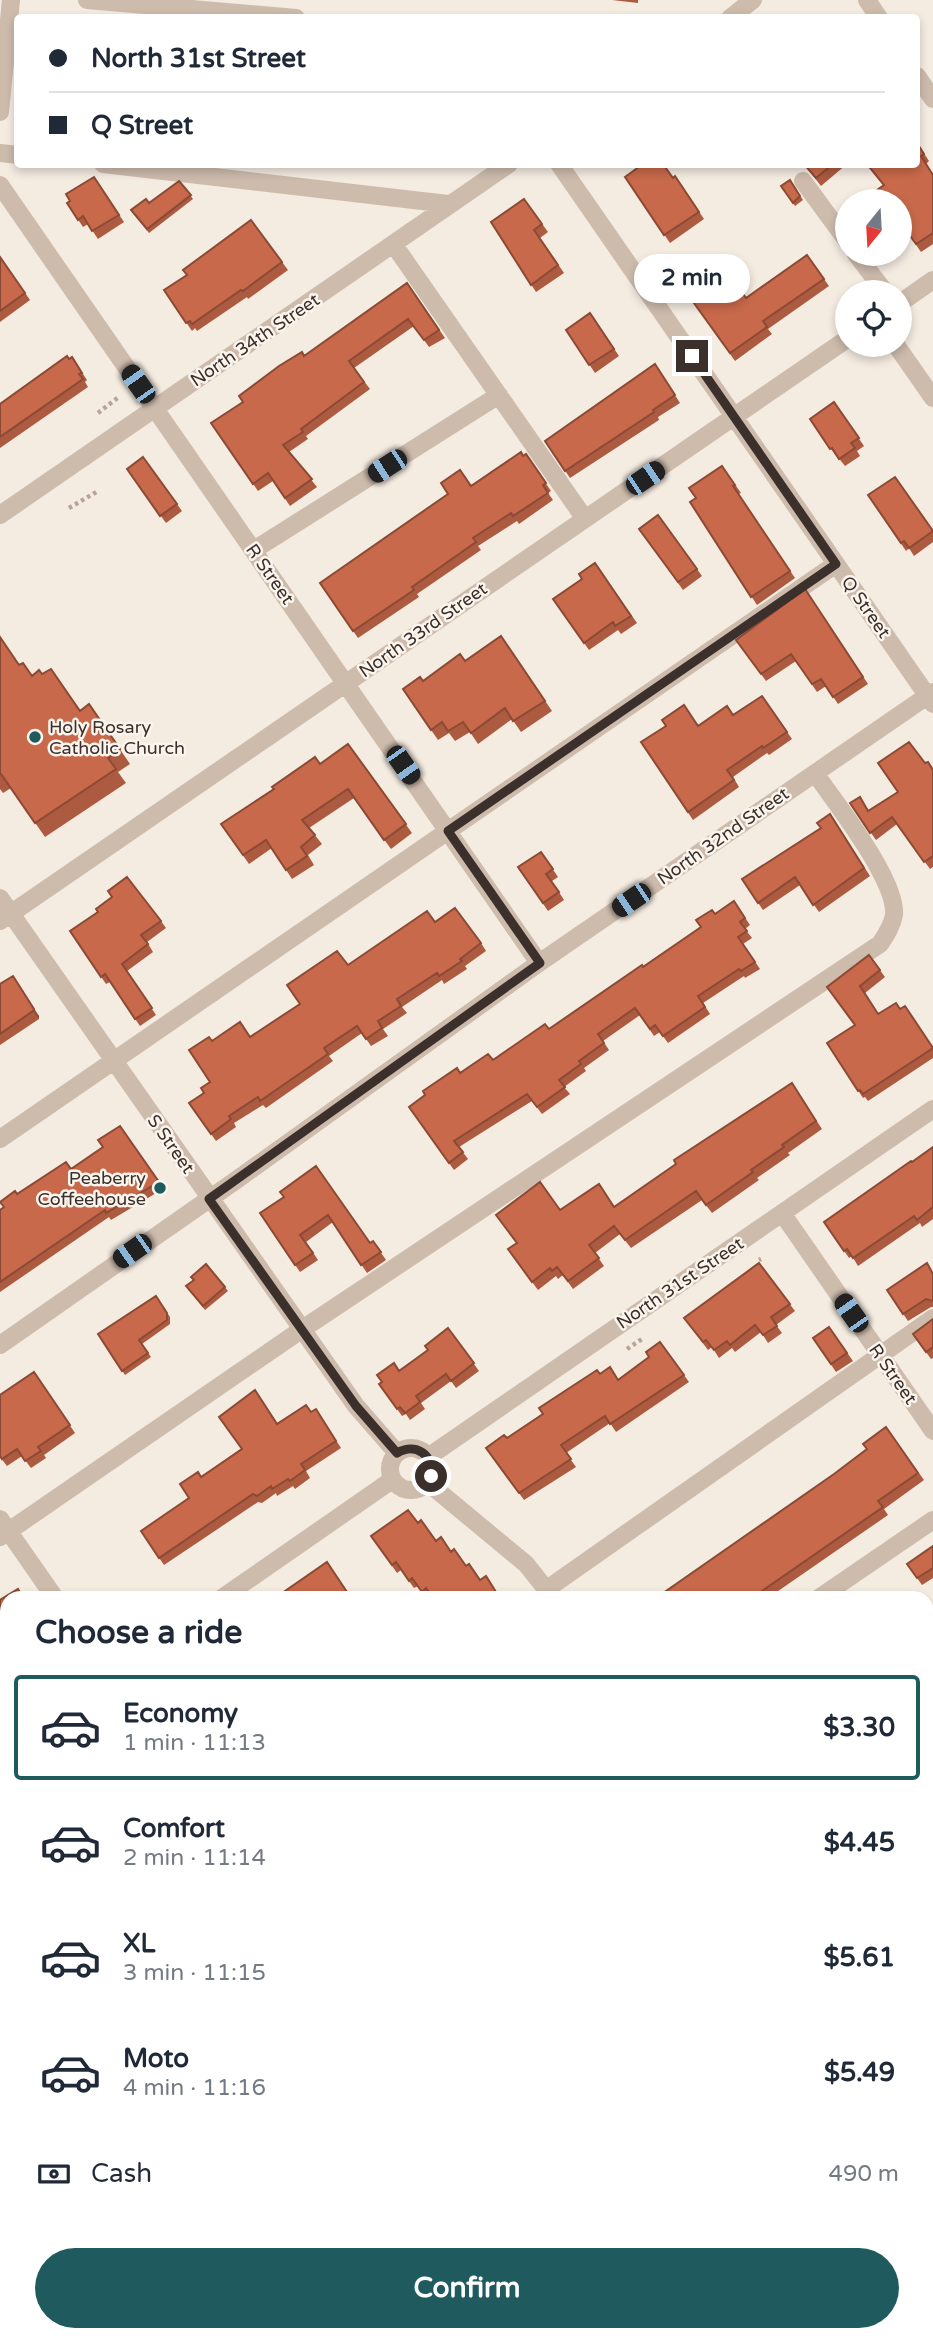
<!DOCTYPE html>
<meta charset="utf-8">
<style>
:root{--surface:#fff;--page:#f2f2f3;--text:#1f2937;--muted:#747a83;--line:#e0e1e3;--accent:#1f5a5e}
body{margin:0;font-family:"Varela Round",sans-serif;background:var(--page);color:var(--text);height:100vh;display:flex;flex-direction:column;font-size:26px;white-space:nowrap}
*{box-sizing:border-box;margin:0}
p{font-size:23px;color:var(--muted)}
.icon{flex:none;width:38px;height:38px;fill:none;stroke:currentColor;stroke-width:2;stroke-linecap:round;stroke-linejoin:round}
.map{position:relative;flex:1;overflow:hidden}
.sheet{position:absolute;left:0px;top:1591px;width:934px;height:751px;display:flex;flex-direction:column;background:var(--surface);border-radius:21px 21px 0 0;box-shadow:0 4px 10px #0003}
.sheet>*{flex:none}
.guide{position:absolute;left:14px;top:14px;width:906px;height:154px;border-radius:7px;box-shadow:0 4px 10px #0003;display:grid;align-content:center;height:154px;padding:0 35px;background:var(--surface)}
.needle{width:46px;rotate:198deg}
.buttons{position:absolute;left:835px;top:189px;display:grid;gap:14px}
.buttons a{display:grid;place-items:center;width:77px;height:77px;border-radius:50%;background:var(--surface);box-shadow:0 4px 10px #0003;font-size:35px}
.end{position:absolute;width:32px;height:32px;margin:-16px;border:9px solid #3b302b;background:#fff;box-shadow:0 0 0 4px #fff}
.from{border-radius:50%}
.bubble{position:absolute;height:49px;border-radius:24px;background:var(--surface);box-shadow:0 4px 10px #0003;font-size:23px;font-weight:700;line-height:49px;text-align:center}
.car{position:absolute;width:21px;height:42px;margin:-21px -10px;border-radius:9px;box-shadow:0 0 5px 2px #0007;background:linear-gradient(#222 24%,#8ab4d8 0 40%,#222 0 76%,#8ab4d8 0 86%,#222 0)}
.guide b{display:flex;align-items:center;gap:24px;height:66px;font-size:26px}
.guide b+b{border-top:2px solid var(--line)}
.guide i{width:18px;height:18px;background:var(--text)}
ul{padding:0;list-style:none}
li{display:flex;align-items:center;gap:21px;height:105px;margin:0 14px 10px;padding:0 21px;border:4px solid transparent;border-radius:7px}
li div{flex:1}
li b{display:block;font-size:26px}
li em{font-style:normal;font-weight:700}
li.selected{border-color:var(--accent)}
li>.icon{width:63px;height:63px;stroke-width:1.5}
h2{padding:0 35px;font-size:32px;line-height:84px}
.pay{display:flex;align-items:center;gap:18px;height:77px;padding:0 35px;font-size:26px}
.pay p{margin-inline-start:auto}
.primary-button{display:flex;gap:14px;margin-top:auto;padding:14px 35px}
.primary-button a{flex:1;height:80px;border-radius:42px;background:var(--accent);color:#fff;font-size:28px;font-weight:700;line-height:80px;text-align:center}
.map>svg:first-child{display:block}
</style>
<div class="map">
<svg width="933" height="2340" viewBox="0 0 933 2340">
<rect width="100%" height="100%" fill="#f4ebe1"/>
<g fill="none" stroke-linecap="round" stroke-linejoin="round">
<path stroke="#b9a596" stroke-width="4.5" stroke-dasharray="3.5 3.5" stroke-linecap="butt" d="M98,413L120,396
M69,508L98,491
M759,1260L761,1259
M627,1349L642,1339"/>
<path stroke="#cdbbac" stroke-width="18" d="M87,0L296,18
M867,0L879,18
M730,18L753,0
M917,76L933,99
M0,112L11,0
M0,153L18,155
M103,164L448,204
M559,164L933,704
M803,181L847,241
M0,185L539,963
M394,245L585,519
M856,254L885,292
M900,303L933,280
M896,345L933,398
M0,515L509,164
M254,550L499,395
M0,898L356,1406L397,1453
M0,921L847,339
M0,1139L836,564
M782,1213L933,1431
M0,1345L235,1181L539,963L933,692
M390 1469a21 21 0 1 1 42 0a21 21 0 1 1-42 0Z
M428,1457L933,1109
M427,1482L526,1564L553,1598
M0,1519L55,1598
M0,1537L301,1330L880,944C886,935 892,926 894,915C897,880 836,804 815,773
M547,1589L933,1318
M222,1598L392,1480
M819,1598L933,1520
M928,1736L933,1732
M0,1750L7,1746
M928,1934L933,1930
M0,1961L7,1956
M928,2098L933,2095
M928,2132L933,2140
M0,2161L7,2156
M0,2224L7,2234
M77,2334L80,2340
M566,2334L570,2340
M49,2340L57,2334
M355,2340L363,2334
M649,2340L657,2334"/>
</g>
<path fill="#ac5a40" d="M612,0H638V3Z
M917,143L929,161L926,164L933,174V244L921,252L900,222L884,186L866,164H917Z
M804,164H847L821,186Z
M675,176L704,219L670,243L625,177L673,178Z
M94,177L124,222L98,239L88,224L83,227L67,203Z
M790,180L803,200L795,206L781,186Z
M179,181L193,199L149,233L131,210L149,203Z
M524,199L548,232L540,238L564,273L536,292L491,222Z
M251,220L288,270L248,299L247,297L197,331L195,328L192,331L164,290L187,275L183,270Z
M807,255L829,286L768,329L772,334L735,361L686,292L746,298Z
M0,256L30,300L0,322Z
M407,283L445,338L429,347L414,326L354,368L370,389L306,436L308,439L289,452L317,487L290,506L273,481L258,491L211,423L243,402L304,356Z
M590,313L619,356L595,373L566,330Z
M69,359L77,365L87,380L85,382L88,387L0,448V404Z
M655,364L680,403L658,417L659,420L570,478L545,441Z
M834,402L864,446L857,451L860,456L845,466L837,456H836L810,419Z
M526,454L551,491L548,493L553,500L519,524L517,521L478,546L481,550L417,594L419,597L358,638L320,583L471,486Z
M143,457L182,511L166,523L127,469Z
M722,466L741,493L738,494L795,578L757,605L690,502L696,498Z
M868,495L933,532V542L914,556L909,548L906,551Z
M658,515L702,576L683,590L639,529Z
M595,563L637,623L621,634L618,630L589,650L553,599L582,579Z
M805,589L868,684L838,704L826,686L817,692L796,661L766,681L736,640Z
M501,636L552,711L521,732L512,719L478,744L470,732L455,741L449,733L438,740L403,689L423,681L465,661Z
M0,637L19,665L32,675L42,674L80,711L89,704L130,764L118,772L126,783L45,837L11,788L3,793L0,789Z
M762,696L792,739L769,755L767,753L733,777L739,787L693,820L641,742L733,715Z
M348,744L412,833L391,849L354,798L309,828L322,844L308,855L314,865L292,879L272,848L249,864L221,824L320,764Z
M925,763L933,769V867L930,869L897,824L876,840L850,803L860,797L869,811L898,792Z
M835,821L870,876L819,912L800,885L763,910L742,879Z
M541,852L558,877L552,881L564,900L548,911L518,867Z
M734,901L750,925L745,929L752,938L743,944L760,969L745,978L744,976L703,1003L710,1014L668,1043L660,1032L654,1036L640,1015L603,1041L609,1050L584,1068L586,1071L564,1087L570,1094L542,1114L532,1101L459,1147L468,1159L454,1170L409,1107L460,1073L493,1060L549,1029L701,927L715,914Z
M161,921L166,928L147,942L153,952L127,971L156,1015L140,1026L110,982L106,984L70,931Z
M435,922L481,943L486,951L465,966L467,969L444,984L442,980L402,1007L407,1013L383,1029L388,1036L371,1046L362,1033L329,1056L333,1061L266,1108L263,1105L234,1123L236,1127L216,1141L189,1103L204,1093L210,1082L250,1037L300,1004L348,965Z
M869,955L885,977L865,993L878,1014L900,1009L933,1047V1058L868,1101L865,1097L863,1098L827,1043L855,1025L827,987Z
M0,984L39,1016V1019L0,1045Z
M792,1083L822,1129L788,1153L790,1155L757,1178L759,1180L712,1213L702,1200L631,1248L620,1234L595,1253L604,1266L573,1289L563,1275L558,1279L556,1276L538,1290L508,1249L560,1210L614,1207Z
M120,1126L163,1189L111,1220L109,1217L0,1292V1210L17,1194L71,1169L103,1147Z
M933,1147V1219L922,1227L920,1223L858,1266L852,1256L849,1258L824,1222Z
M316,1166L370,1243L373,1241L386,1260L367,1273L333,1222L306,1242L318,1260L300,1272L260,1213L284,1197Z
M759,1263L795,1311L776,1325L782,1333L768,1343L761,1332L735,1352L732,1348L719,1358L712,1347L708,1350L684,1318Z
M206,1264L228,1291L205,1310L186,1286L194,1280Z
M933,1273V1307H931L908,1321L887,1290Z
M156,1296L170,1317V1324L142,1344L151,1357L125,1375L98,1334Z
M933,1319V1358L931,1359L913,1334Z
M829,1327L853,1361L836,1372L813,1338Z
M448,1328L479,1371L456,1388L451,1381L421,1403L425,1409L410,1420L406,1414L402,1416L379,1384L428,1350Z
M660,1342L689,1382L616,1432L610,1423L566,1453L576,1467L524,1500L486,1448L507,1438L600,1374L618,1380L649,1357Z
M34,1372L75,1433L44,1455L46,1458L31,1468L22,1456L7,1466L0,1457Z
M306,1405L311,1412L316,1409L341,1448L306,1471L310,1478L295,1489L293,1486L277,1496L276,1493L262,1503L258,1502L164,1565L141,1531L189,1498L201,1477L277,1423Z
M886,1427L924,1480L884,1509L888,1515L768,1598H656L834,1474L867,1449Z
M418,1523L436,1541L451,1552L480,1580L486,1576L500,1598H433L431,1596L429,1598H426L418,1586L414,1588L401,1570L397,1573L371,1536Z
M933,1546V1578L922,1585L907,1564Z
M18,1589L24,1598H7V1659L0,1663V1600Z
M928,1653L933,1661V1671L928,1675Z
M7,1799V1867L6,1868L1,1862L0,1863V1804Z
M933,1811V1895L928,1899V1815Z
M7,1905V1929L4,1932L0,1926Z
M933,1961V2031L928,2035V1965Z
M7,2055V2104L0,2109V2060Z
M933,2232V2303L932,2304L933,2306V2312L928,2315V2236Z
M427,2334H515L508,2340H493L490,2336L483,2340H427L428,2336Z
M795,2334H860L852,2340H787Z
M862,2334H886L878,2340H866Z"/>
<path fill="#8c4a34" d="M13,976L39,1016V1019L33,1011Z"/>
<path fill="#c8694b" stroke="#8c4a34" stroke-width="2" d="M917,143L924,154L921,156L933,175V233L916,244L900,222V201H885L877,190L884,185L867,164H917Z
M643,164H663L673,178L675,176L699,212L664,235L625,177Z
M804,164H833L816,178Z
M94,177L119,215L92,231L83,216L78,220L67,203L70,201L66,194Z
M790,180L800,196L793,203L781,186Z
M179,181L191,195L147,229L131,210L146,199L149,203Z
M524,199L542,224L534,230L558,265L531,285L491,222Z
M251,220L282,262L243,291L241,290L192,324L190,321L186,323L164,290L187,275L183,270Z
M807,255L824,279L763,321L767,327L730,353L686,292L723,265L746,298Z
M0,257L25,293L0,311Z
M407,283L439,330L424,340L408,319L349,361L364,382L301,429L303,432L283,445L312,479L285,498L268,473L253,484L211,423L243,402L239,396L279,366L302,352L304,356Z
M590,313L614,349L589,365L566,330Z
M67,356L69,359L72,357L82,373L79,374L83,379L0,437V404Z
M655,364L675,395L653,410L654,412L565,471L545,441Z
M834,402L859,438L851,443L855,448L839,459L832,448L830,449L810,419Z
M521,452L523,456L526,454L546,483L543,485L548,493L513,516L511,513L473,538L476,542L412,587L414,590L353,631L320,583L448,494L441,483L460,470L471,486Z
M143,457L177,504L160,516L127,469Z
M722,466L735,485L733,486L790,571L751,597L690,502L696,498L689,488Z
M895,477L933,531L909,548L904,541L901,543L868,495Z
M658,515L697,569L678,582L639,529Z
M595,563L631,616L615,626L613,622L584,643L553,599L582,579L579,574Z
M805,589L863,677L833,697L821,679L812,684L791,654L761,674L736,640Z
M501,636L545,701L513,721L505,708L471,733L463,722L448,731L442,722L431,730L403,689L420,677L423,681L460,654L465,661Z
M0,637L19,665L23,663L32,676L39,670L42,674L51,669L80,711L89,704L120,749L108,758L116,769L35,823L1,774H0Z
M762,696L787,732L763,748L762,746L727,770L734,780L688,812L641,742L666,726L662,720L684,705L698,726L727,706L733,715Z
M909,742L925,763L928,762L933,770V856L924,862L892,817L870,833L850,803L860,797L868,811L898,792L878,763Z
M348,744L406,824L384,840L348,789L302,820L315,835L301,847L307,856L286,870L266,840L243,855L221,824L274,789L272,787L315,757L320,764Z
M830,814L864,868L813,905L795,877L758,903L742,879L821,828L817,823Z
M541,852L553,869L546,874L559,892L543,903L518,867Z
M127,877L161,921L141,935L148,944L122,964L152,1008L135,1019L105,974L101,977L70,931L98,912L96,909L112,897L108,891Z
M734,901L745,918L740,922L747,931L738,937L755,962L741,971L739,969L698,996L705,1007L663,1036L655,1025L650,1029L635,1008L598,1034L604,1043L579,1061L581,1064L559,1080L565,1087L537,1107L527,1094L454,1141L463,1152L449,1163L409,1107L425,1095L423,1091L457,1068L460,1073L488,1054L493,1060L545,1024L549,1029L642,965L643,967L701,927L696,920L712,910L715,914Z
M455,908L481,943L460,959L462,961L439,976L437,973L397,999L401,1006L378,1021L382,1028L366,1039L357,1026L324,1048L328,1054L260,1101L258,1097L229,1116L231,1119L211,1134L189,1103L204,1093L201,1088L210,1082L189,1050L209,1037L212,1041L240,1022L250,1037L300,1004L287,985L337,951L348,965L427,911L435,922Z
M869,955L880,970L860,986L878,1014L896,1003L900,1009L905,1006L933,1048L863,1094L860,1090L858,1091L827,1043L855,1025L827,987Z
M13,976L34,1009L33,1011L0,1034V984Z
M792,1083L816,1121L782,1145L784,1147L751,1170L753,1172L706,1205L696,1191L625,1240L614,1226L589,1245L599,1258L568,1281L557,1267L552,1271L550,1268L532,1282L508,1249L517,1243L496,1215L540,1182L560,1210L599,1184L614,1207L676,1164L674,1160Z
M120,1126L159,1182L106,1213L105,1210L0,1282V1210L4,1207L0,1202L15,1191L17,1194L66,1162L71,1169L103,1147L98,1140Z
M933,1147V1207L917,1220L914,1216L853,1258L847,1249L844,1251L824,1222L911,1161L912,1162Z
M316,1166L370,1243L373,1241L381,1252L361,1265L328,1215L300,1235L313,1253L295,1265L260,1213L284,1197L280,1192Z
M759,1263L790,1304L771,1317L777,1326L763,1335L755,1325L730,1345L727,1341L714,1350L706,1340L703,1342L684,1318Z
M927,1263L933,1274V1301L926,1299L903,1314L887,1290Z
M206,1264L225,1287L203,1306L186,1286L194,1280L191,1277Z
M156,1296L167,1313V1320L139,1340L148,1353L122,1371L98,1334Z
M933,1319V1347L926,1352L913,1334Z
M829,1327L847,1353L831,1364L813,1338Z
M448,1328L474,1363L451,1381L446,1374L416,1396L420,1402L405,1413L400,1407L397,1409L379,1384L382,1382L377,1375L394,1363L399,1371L428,1350L425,1346Z
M660,1342L684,1375L610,1424L605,1416L561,1445L571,1459L519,1493L486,1448L504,1435L507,1438L543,1414L539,1408L597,1370L600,1374L610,1367L618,1380L649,1357L646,1352Z
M34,1372L70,1425L38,1447L41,1451L25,1461L17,1449L2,1459L0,1456V1395Z
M255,1390L277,1424L306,1405L311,1412L316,1409L336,1441L301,1464L305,1470L290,1481L288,1479L272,1489L271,1486L257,1496L253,1494L159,1558L141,1531L189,1498L180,1484L198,1472L201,1477L242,1449L219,1417Z
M886,1427L918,1473L878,1501L883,1507L752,1598H656L834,1474L867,1449L863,1444Z
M408,1510L418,1523L421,1520L436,1541L441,1537L451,1552L454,1549L466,1566L469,1564L480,1580L486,1576L496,1592L488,1598H433L426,1588L422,1592L412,1578L409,1581L396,1562L392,1565L371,1536Z
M933,1546V1568L917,1578L907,1564Z
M327,1562L351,1598H275Z
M18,1589L23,1598H7V1646L0,1651V1600Z
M7,1799V1855L0,1860V1804Z
M933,1811V1888H932L930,1885L928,1886V1815Z
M4,1901L7,1905V1923L1,1928L0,1926V1904Z
M933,1961V2020L928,2024V1965Z
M7,2055V2093L0,2098V2060Z
M933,2232V2292L928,2296V2236Z
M199,2334H278L281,2340H199L202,2338Z
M427,2334H475L467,2340H427L425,2338L428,2336Z
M489,2334H500L492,2340Z
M795,2334H844L836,2340H787Z"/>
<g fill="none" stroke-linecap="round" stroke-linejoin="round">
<path stroke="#3b302b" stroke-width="9" d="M431,1476C434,1455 416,1442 397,1453L356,1406L209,1199L540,963L448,831L836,564L692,356"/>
</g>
<g fill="#1f5a5e" stroke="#fbf5ee" stroke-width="2.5">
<circle cx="35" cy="737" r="7"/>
<circle cx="160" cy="1188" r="7"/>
</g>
<g text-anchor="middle" stroke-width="5" stroke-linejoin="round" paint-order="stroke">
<g font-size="18" fill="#3b302b" stroke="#fbf5ee">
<text transform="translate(255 340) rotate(-34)" y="6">North 34th Street</text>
<text transform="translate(270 574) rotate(55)" y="6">R Street</text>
<text transform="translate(866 607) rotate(55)" y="6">Q Street</text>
<text transform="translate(423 630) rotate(-35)" y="6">North 33rd Street</text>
<text transform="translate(723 836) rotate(-35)" y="6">North 32nd Street</text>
<text transform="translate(171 1144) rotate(55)" y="6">S Street</text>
<text transform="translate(680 1283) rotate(-34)" y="6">North 31st Street</text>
<text transform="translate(893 1374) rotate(55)" y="6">R Street</text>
</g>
<g font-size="18" fill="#3b302b" stroke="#fbf5ee" text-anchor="start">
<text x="49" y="733">Holy Rosary<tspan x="49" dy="21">Catholic Church</tspan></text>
<text x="146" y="1184" text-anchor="end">Peaberry<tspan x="146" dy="21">Coffeehouse</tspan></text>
</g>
</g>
</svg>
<div class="buttons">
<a><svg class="needle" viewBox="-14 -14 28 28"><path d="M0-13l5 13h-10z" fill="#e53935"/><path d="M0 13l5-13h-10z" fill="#747a83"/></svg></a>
<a><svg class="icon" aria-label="locate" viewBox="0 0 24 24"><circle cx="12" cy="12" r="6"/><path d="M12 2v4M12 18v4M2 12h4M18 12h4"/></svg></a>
</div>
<i class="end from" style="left:431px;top:1476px"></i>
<i class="end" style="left:692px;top:356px"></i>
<div class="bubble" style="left:634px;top:254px;width:116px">2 min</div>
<i class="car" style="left:138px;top:384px;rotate:325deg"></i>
<i class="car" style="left:387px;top:466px;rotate:237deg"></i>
<i class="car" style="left:645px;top:478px;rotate:56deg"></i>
<i class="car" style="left:403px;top:765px;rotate:145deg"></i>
<i class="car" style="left:631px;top:900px;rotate:236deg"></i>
<i class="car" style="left:132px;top:1251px;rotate:235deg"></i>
<i class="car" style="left:851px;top:1313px;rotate:325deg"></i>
<div class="guide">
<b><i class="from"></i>North 31st Street</b>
<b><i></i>Q Street</b>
</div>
<section class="sheet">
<h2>Choose a ride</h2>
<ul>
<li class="selected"><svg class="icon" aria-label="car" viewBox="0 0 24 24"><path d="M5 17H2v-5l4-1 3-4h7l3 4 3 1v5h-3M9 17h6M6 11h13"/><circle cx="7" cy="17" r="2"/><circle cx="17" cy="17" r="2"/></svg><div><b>Economy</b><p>1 min · 11:13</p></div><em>$3.30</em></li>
<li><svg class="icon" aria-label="car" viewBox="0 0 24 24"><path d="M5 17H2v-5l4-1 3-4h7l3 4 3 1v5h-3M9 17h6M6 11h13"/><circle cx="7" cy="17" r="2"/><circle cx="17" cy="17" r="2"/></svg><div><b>Comfort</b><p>2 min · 11:14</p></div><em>$4.45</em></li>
<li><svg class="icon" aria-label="car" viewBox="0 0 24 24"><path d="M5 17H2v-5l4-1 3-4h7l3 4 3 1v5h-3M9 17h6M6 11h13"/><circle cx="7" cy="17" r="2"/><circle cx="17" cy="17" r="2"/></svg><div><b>XL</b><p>3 min · 11:15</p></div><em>$5.61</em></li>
<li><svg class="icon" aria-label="car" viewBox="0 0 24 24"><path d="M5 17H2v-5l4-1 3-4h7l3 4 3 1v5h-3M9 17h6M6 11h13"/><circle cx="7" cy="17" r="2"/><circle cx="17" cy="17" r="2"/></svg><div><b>Moto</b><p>4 min · 11:16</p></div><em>$5.49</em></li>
</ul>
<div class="pay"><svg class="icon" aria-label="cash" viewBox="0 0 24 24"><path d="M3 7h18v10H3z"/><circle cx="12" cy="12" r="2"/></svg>Cash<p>490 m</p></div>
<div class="primary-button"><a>Confirm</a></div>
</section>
</div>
